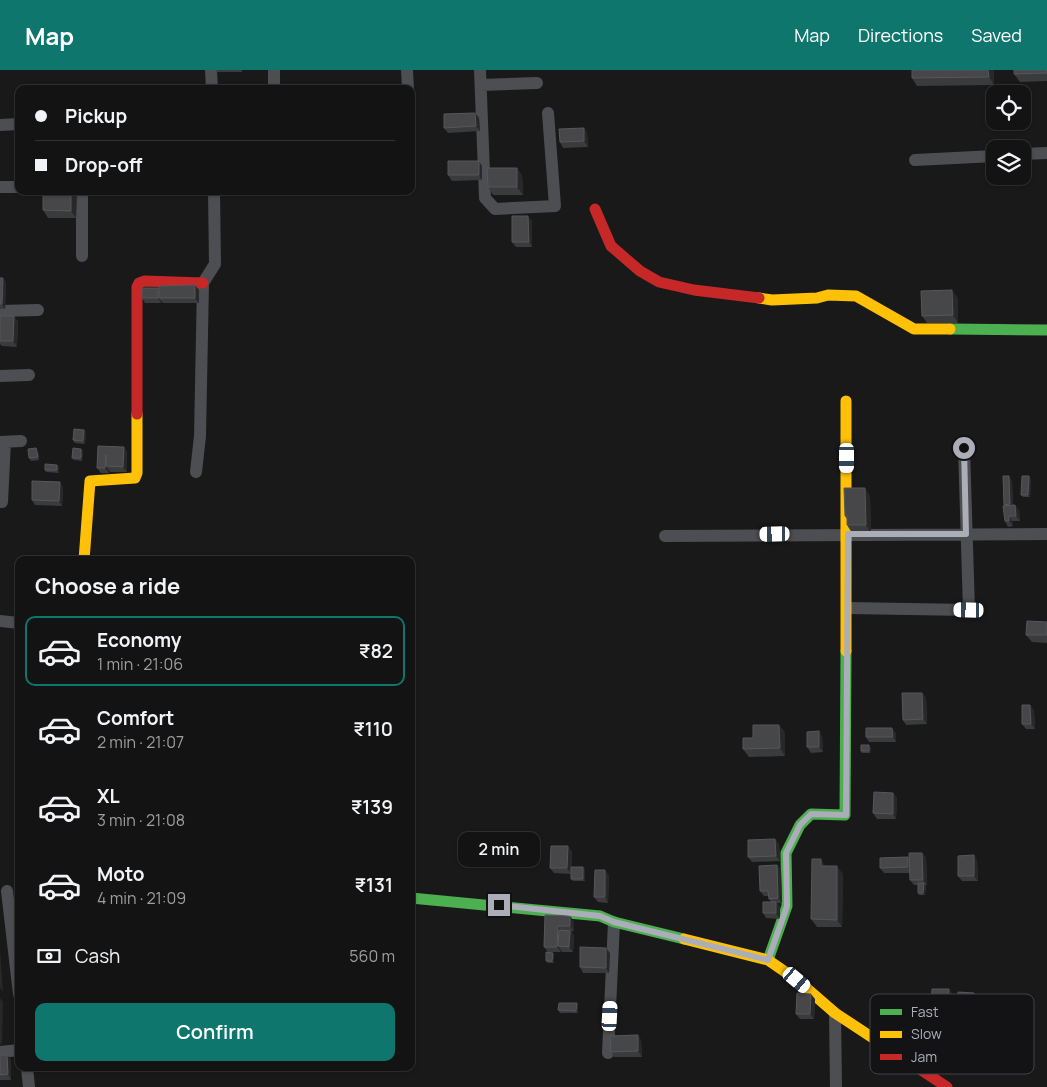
<!DOCTYPE html>
<meta charset="utf-8">
<style>
:root{--surface:#131313;--page:#202021;--text:#f1f3f6;--muted:#9d9ea0;--line:#323233;--accent:#0f766e}
body{margin:0;font-family:Manrope,sans-serif;background:var(--page);color:var(--text);height:100vh;display:flex;flex-direction:column;font-size:19px;white-space:nowrap}
*{box-sizing:border-box;margin:0}
p{font-size:16px;color:var(--muted)}
.icon{flex:none;width:28px;height:28px;fill:none;stroke:currentColor;stroke-width:2;stroke-linecap:round;stroke-linejoin:round}
.map{position:relative;flex:1;overflow:hidden}
.side{position:absolute;left:15px;top:486px;width:400px;height:515px;display:flex;flex-direction:column;background:var(--surface);border-radius:10px;box-shadow:0 1px 4px #0004,0 0 0 1px var(--line)}
.side>*{flex:none}
.hud{position:absolute;left:15px;top:15px;width:400px;height:110px;border-radius:10px;box-shadow:0 1px 4px #0004,0 0 0 1px var(--line);display:grid;align-content:center;height:110px;padding:0 20px;background:var(--surface)}
.tools{position:absolute;left:986px;top:15px;display:grid;gap:10px}
.tools a{display:grid;place-items:center;width:45px;height:45px;border-radius:10px;background:var(--surface);box-shadow:0 1px 4px #0004,0 0 0 1px var(--line);font-size:25px}
.end{position:absolute;width:22px;height:22px;margin:-11px;border:6px solid #abaeb8;background:#111;box-shadow:0 0 0 2px #111}
.from{border-radius:50%}
.bubble{position:absolute;height:35px;border-radius:10px;background:var(--surface);box-shadow:0 1px 4px #0004,0 0 0 1px var(--line);font-size:16px;font-weight:600;line-height:35px;text-align:center}
.car{position:absolute;width:15px;height:30px;margin:-15px -8px;border-radius:6px;box-shadow:0 0 4px 1px #0007;background:linear-gradient(#fff 24%,#345 0 40%,#fff 0 76%,#345 0 86%,#fff 0)}
.hud b{display:flex;align-items:center;gap:18px;height:48px;font-size:19px}
.hud b+b{border-top:1px solid var(--line)}
.hud i{width:12px;height:12px;background:var(--text)}
ul{padding:0;list-style:none}
li{display:flex;align-items:center;gap:15px;height:70px;margin:0 10px 8px;padding:0 10px;border:2px solid transparent;border-radius:10px}
li div{flex:1}
li b{display:block;font-size:19px}
li em{font-style:normal;font-weight:600}
li.on{border-color:var(--accent)}
li>.icon{width:45px;height:45px;stroke-width:1.5}
h2{padding:0 20px;font-size:22px;line-height:60px}
.pay{display:flex;align-items:center;gap:12px;height:55px;padding:0 20px;font-size:19px}
.pay p{margin-inline-start:auto}
.button{display:flex;gap:10px;margin-top:auto;padding:10px 20px}
.button a{flex:1;height:58px;border-radius:10px;background:var(--accent);color:#fff;font-size:20px;font-weight:600;line-height:58px;text-align:center}
header{display:flex;align-items:center;gap:30px;box-sizing:border-box;height:70px;padding:0 25px;background:var(--accent);color:#fff}
header strong{font-size:24px}
nav{display:flex;gap:28px;margin-inline-start:auto;font-size:18px}
.map>svg:first-child{display:block}
</style>
<header>
<strong>Map</strong>
<nav><a>Map</a><a>Directions</a><a>Saved</a></nav>
</header>
<div class="map">
<svg width="1047" height="1017" viewBox="0 0 1047 1017">
<rect width="100%" height="100%" fill="#191919"/>
<g fill="none" stroke-linecap="round" stroke-linejoin="round">
<path stroke="#4d4e51" stroke-width="12" d="M211,0L212,19
M407,0L408,19
M480,0L485,128L495,139L555,136L548,43
M481,15L537,13
M274,19V0
M0,55L19,54
M1022,84L1047,83
M915,90L995,86
M0,117H19
M82,121V186
M0,241L38,240
M0,306L29,305
M0,372L21,371
M196,402L200,366L203,213L215,194L214,121
M2,432L5,372
M665,466L1047,464
M847,538L969,540L964,378
M0,551L19,553
M7,821L19,924
M835,943L836,1017
M0,982L19,980
M608,983L614,852
M27,998L29,1017"/>
<path stroke="#4caf50" stroke-width="11" d="M950,259L1047,260
M411,828L600,846L614,852L684,869
M768,890L787,836L786,783L800,755L811,744L845,745L846,581"/>
<path stroke="#ffc107" stroke-width="11" d="M759,228L772,230L817,228L828,225L856,226L914,259H950
M846,331V581
M84,490L90,411L135,408L137,403V344
M684,869L768,890L797,910L835,943L879,972"/>
<path stroke="#c62828" stroke-width="11" d="M595,139L611,176L640,201L659,212L694,220L759,228
M137,344V217L139,213L144,211L203,213
M879,972L947,1017"/>
</g>
<path fill="#3a3b3c" d="M216,0H242V2H217Z
M912,0H994V15L917,16L912,8Z
M1047,0V11L1020,12L1014,4Z
M475,43L479,48L480,61L448,63L444,58Z
M584,58L587,63L588,77L563,78L560,72Z
M482,96V110L452,111L448,105Z
M522,105L523,125H493L488,117Z
M77,123L76,148H48L43,140Z
M532,151V177H516L512,172Z
M0,208H3L6,213L5,239H0Z
M158,218L159,220H199V233H163L161,231V233H145L142,228Z
M958,228V253H927L922,246Z
M0,246L18,251L17,277L2,276L0,274Z
M84,360L86,362L85,374L75,373L73,370Z
M81,379L83,381L82,391L74,390L72,388Z
M38,381L39,390L31,391L29,388Z
M127,382V402H110L109,400V403H101L97,398Z
M57,395L59,397V403L46,402L45,400Z
M1029,406L1031,409L1030,427H1023L1021,425Z
M1012,411L1013,435L1019,440L1020,451H1012L1013,456L1008,457L1005,451V436L1004,435Z
M63,417L62,436L35,435L32,430Z
M870,426L871,463H852L847,455V449L845,446Z
M1047,552V573L1032,572L1026,565Z
M922,623L926,628L927,654L906,655L903,650Z
M1034,640L1035,659H1026L1022,654Z
M819,661L822,667L823,682L811,683L807,677Z
M785,662V686L749,687L743,679L753,668Z
M896,663V672H869L866,667Z
M869,675L871,678L870,683H862L861,681Z
M893,723L897,728L896,749H877L873,743Z
M775,769L779,774L780,791L752,792L748,787Z
M572,781L571,804L554,803L550,798Z
M922,783L926,788L927,815H925L926,816L925,825H919L918,823V815H914L910,810V803H884L880,798L908,787L910,790Z
M974,785L977,790L978,811H962L958,806Z
M777,795L781,800L782,833H777L780,837V849L766,848L763,843L771,832L769,829V826H764L760,821Z
M826,796L843,804L842,857H817L811,849Z
M583,797L585,800V811H573L571,809Z
M609,805L608,833L598,832L594,827Z
M545,845L574,851V861H571L574,866L573,882H562L561,880V882H548L544,877Z
M610,883L609,903H583L580,897Z
M554,885V893H548L546,891Z
M974,923L977,928L976,944L961,943L957,938Z
M953,924L952,943L935,942L931,937Z
M815,929L814,949H800L796,944Z
M578,936V943H560L558,940Z
M958,954L963,961L962,983L934,981L928,974Z
M641,970L642,987H614L611,982Z
M0,985H7L11,990V1010H0Z"/>
<path fill="#282829" d="M988,0H994V15L989,7Z
M475,43L479,48L480,61L476,56Z
M584,58L587,63L588,77L584,71Z
M479,91L482,96V110L479,105Z
M517,98L522,105L523,125L517,117Z
M71,121H75L77,123L76,148L71,141Z
M528,146L532,151V177L529,172Z
M3,208L6,213L5,239L2,234Z
M195,215L199,220V233L195,228Z
M158,218L161,223L159,228L161,231V233L158,228Z
M952,220L958,228V253L953,245Z
M14,246L18,251L17,277L13,271Z
M84,360L86,362L85,374L83,371Z
M124,377L127,382V402L123,397Z
M36,378L38,381L39,390L38,387Z
M81,379L83,381L82,391L81,388Z
M106,385V396L109,400V403L105,398Z
M57,395L59,397V403L57,400Z
M1009,406L1012,411L1013,440L1010,434Z
M1029,406L1031,409L1030,427L1028,425Z
M60,412L63,417L62,436L59,431Z
M865,418L870,426L871,463L866,455Z
M1015,435L1019,440L1020,451L1016,446Z
M1009,446L1012,451L1013,456L1009,451Z
M922,623L926,628L927,654L923,649Z
M1030,635L1034,640L1035,659L1031,654Z
M779,655L785,662V686L780,678Z
M892,658L896,663V672L893,667Z
M819,661L822,667L823,682L819,677Z
M869,675L871,678L870,683L869,681Z
M893,723L897,728L896,749L893,744Z
M775,769L779,774L780,791L776,786Z
M568,776L572,781L571,804L567,798Z
M922,783L926,788L927,815L923,810Z
M974,785L977,790L978,811L974,806Z
M908,787L911,792L912,802L908,797Z
M821,789L826,797L821,796Z
M777,795L781,800L782,833L778,828Z
M837,796L843,804L842,857L837,850Z
M583,797L585,800V811L583,809Z
M605,800L609,805L608,833L605,827Z
M924,813L926,816L925,825L923,823Z
M776,832L780,837V849L776,843Z
M570,846L574,851V861L570,856Z
M558,856L561,861L558,876L561,880V882L557,877Z
M570,861L574,866L573,882L569,877Z
M606,878L610,883L609,903L606,898Z
M0,880L3,922L0,918Z
M553,883L554,885V893L552,891Z
M949,919L953,924L952,943L948,938Z
M974,923L977,928L976,944L973,939Z
M811,924L815,929L814,949L810,944Z
M0,928L3,932L2,976L0,973Z
M577,933L578,936V943L576,941Z
M958,954L963,961L962,983L957,975Z
M638,965L641,970L642,987L638,981Z
M7,985L11,990V1010L8,1004Z"/>
<path fill="#47474a" stroke="#56575b" d="M912,0H988L989,7L912,8Z
M1014,0H1047V3L1014,4Z
M475,43L476,56L444,58V44Z
M584,58V71L560,72L559,59Z
M18,79H19V105H18Z
M448,91H479V105H448Z
M487,98H517V117H488Z
M43,121H71V141L43,140Z
M512,146H528L529,172H512Z
M0,208H3L2,234H0Z
M195,215V228H159V216Z
M142,218H158V228H142Z
M952,220L953,245L922,246L921,221Z
M0,246H14L13,271H0Z
M74,359L84,360L83,371L73,370Z
M98,376L124,377L123,397L106,396V385L105,398H97Z
M36,378L38,387L29,388L28,379Z
M73,378L81,379V388H72Z
M45,394L57,395V400H45Z
M1003,406H1009L1010,434L1004,435Z
M1022,406H1029L1028,425H1021Z
M32,411L60,412L59,431L32,430Z
M844,418H865L866,455H847V446H845Z
M1015,435L1016,446H1009V451H1005L1003,436Z
M1027,551L1047,552V565H1026Z
M902,623H922L923,649L903,650Z
M1022,635H1030L1031,654H1022Z
M753,655H779L780,678L743,679V668H753Z
M866,658H892L893,667H866Z
M819,661V677H807V662Z
M861,675H869V681H861Z
M874,722L893,723V744L873,743Z
M775,769L776,786L748,787V770Z
M551,776H568L567,798H550Z
M909,783H922L923,810H910Z
M974,785V806H958V786Z
M908,787V797L880,798V788Z
M812,789H821V796H837V850L811,849Z
M777,795L778,828L769,829L768,821H760L759,796Z
M571,797H583V809H571Z
M595,800H605V827H594Z
M918,813H924L923,823H918Z
M763,832H776V843H763Z
M545,845L570,846V856H558L557,877H544Z
M559,860L570,861L569,877L558,876Z
M580,877L606,878V898L580,897Z
M546,882L553,883L552,891H546Z
M932,919H949L948,938L931,937Z
M958,922L974,923L973,939L957,938Z
M797,923L811,924L810,944H796Z
M559,933H577L576,941L558,940Z
M638,965V981L611,982L610,966Z
M0,985H7L8,1004L0,1005Z"/>
<g fill="none" stroke-linecap="round" stroke-linejoin="round">
<path stroke="#abaeb8" stroke-width="6" d="M499,835L600,846L614,852L768,890L787,836L786,783L800,755L811,744L846,745L848,464H966L964,378"/>
</g>
<rect x="870" y="924" width="164" height="80" rx="8" fill="#131315" stroke="#414246" stroke-width="1"/>
<rect x="880" y="939" width="22" height="6" fill="#4caf50"/>
<rect x="880" y="961" width="22" height="7" fill="#ffc107"/>
<rect x="880" y="984" width="22" height="6" fill="#c62828"/>
<g font-size="14" fill="#abaeb8">
<text x="911" y="947">Fast</text>
<text x="911" y="969">Slow</text>
<text x="911" y="992">Jam</text>
</g>
</svg>
<div class="tools">
<a><svg class="icon" aria-label="locate" viewBox="0 0 24 24"><circle cx="12" cy="12" r="6"/><path d="M12 2v4M12 18v4M2 12h4M18 12h4"/></svg></a>
<a><svg class="icon" aria-label="layers" viewBox="0 0 24 24"><path d="M12 4l9 5-9 5-9-5zM3 14l9 5 9-5"/></svg></a>
</div>
<i class="end from" style="left:964px;top:378px"></i>
<i class="end" style="left:499px;top:835px"></i>
<div class="bubble" style="left:458px;top:762px;width:82px">2 min</div>
<i class="car" style="left:847px;top:388px;rotate:180deg"></i>
<i class="car" style="left:775px;top:464px;rotate:269deg"></i>
<i class="car" style="left:969px;top:540px;rotate:271deg"></i>
<i class="car" style="left:797px;top:910px;rotate:130deg"></i>
<i class="car" style="left:610px;top:946px;rotate:3deg"></i>
<div class="hud">
<b><i class="from"></i>Pickup</b>
<b><i></i>Drop-off</b>
</div>
<section class="side">
<h2>Choose a ride</h2>
<ul>
<li class="on"><svg class="icon" aria-label="car" viewBox="0 0 24 24"><path d="M5 17H2v-5l4-1 3-4h7l3 4 3 1v5h-3M9 17h6M6 11h13"/><circle cx="7" cy="17" r="2"/><circle cx="17" cy="17" r="2"/></svg><div><b>Economy</b><p>1 min · 21:06</p></div><em>₹82</em></li>
<li><svg class="icon" aria-label="car" viewBox="0 0 24 24"><path d="M5 17H2v-5l4-1 3-4h7l3 4 3 1v5h-3M9 17h6M6 11h13"/><circle cx="7" cy="17" r="2"/><circle cx="17" cy="17" r="2"/></svg><div><b>Comfort</b><p>2 min · 21:07</p></div><em>₹110</em></li>
<li><svg class="icon" aria-label="car" viewBox="0 0 24 24"><path d="M5 17H2v-5l4-1 3-4h7l3 4 3 1v5h-3M9 17h6M6 11h13"/><circle cx="7" cy="17" r="2"/><circle cx="17" cy="17" r="2"/></svg><div><b>XL</b><p>3 min · 21:08</p></div><em>₹139</em></li>
<li><svg class="icon" aria-label="car" viewBox="0 0 24 24"><path d="M5 17H2v-5l4-1 3-4h7l3 4 3 1v5h-3M9 17h6M6 11h13"/><circle cx="7" cy="17" r="2"/><circle cx="17" cy="17" r="2"/></svg><div><b>Moto</b><p>4 min · 21:09</p></div><em>₹131</em></li>
</ul>
<div class="pay"><svg class="icon" aria-label="cash" viewBox="0 0 24 24"><path d="M3 7h18v10H3z"/><circle cx="12" cy="12" r="2"/></svg>Cash<p>560 m</p></div>
<div class="button"><a>Confirm</a></div>
</section>
</div>
